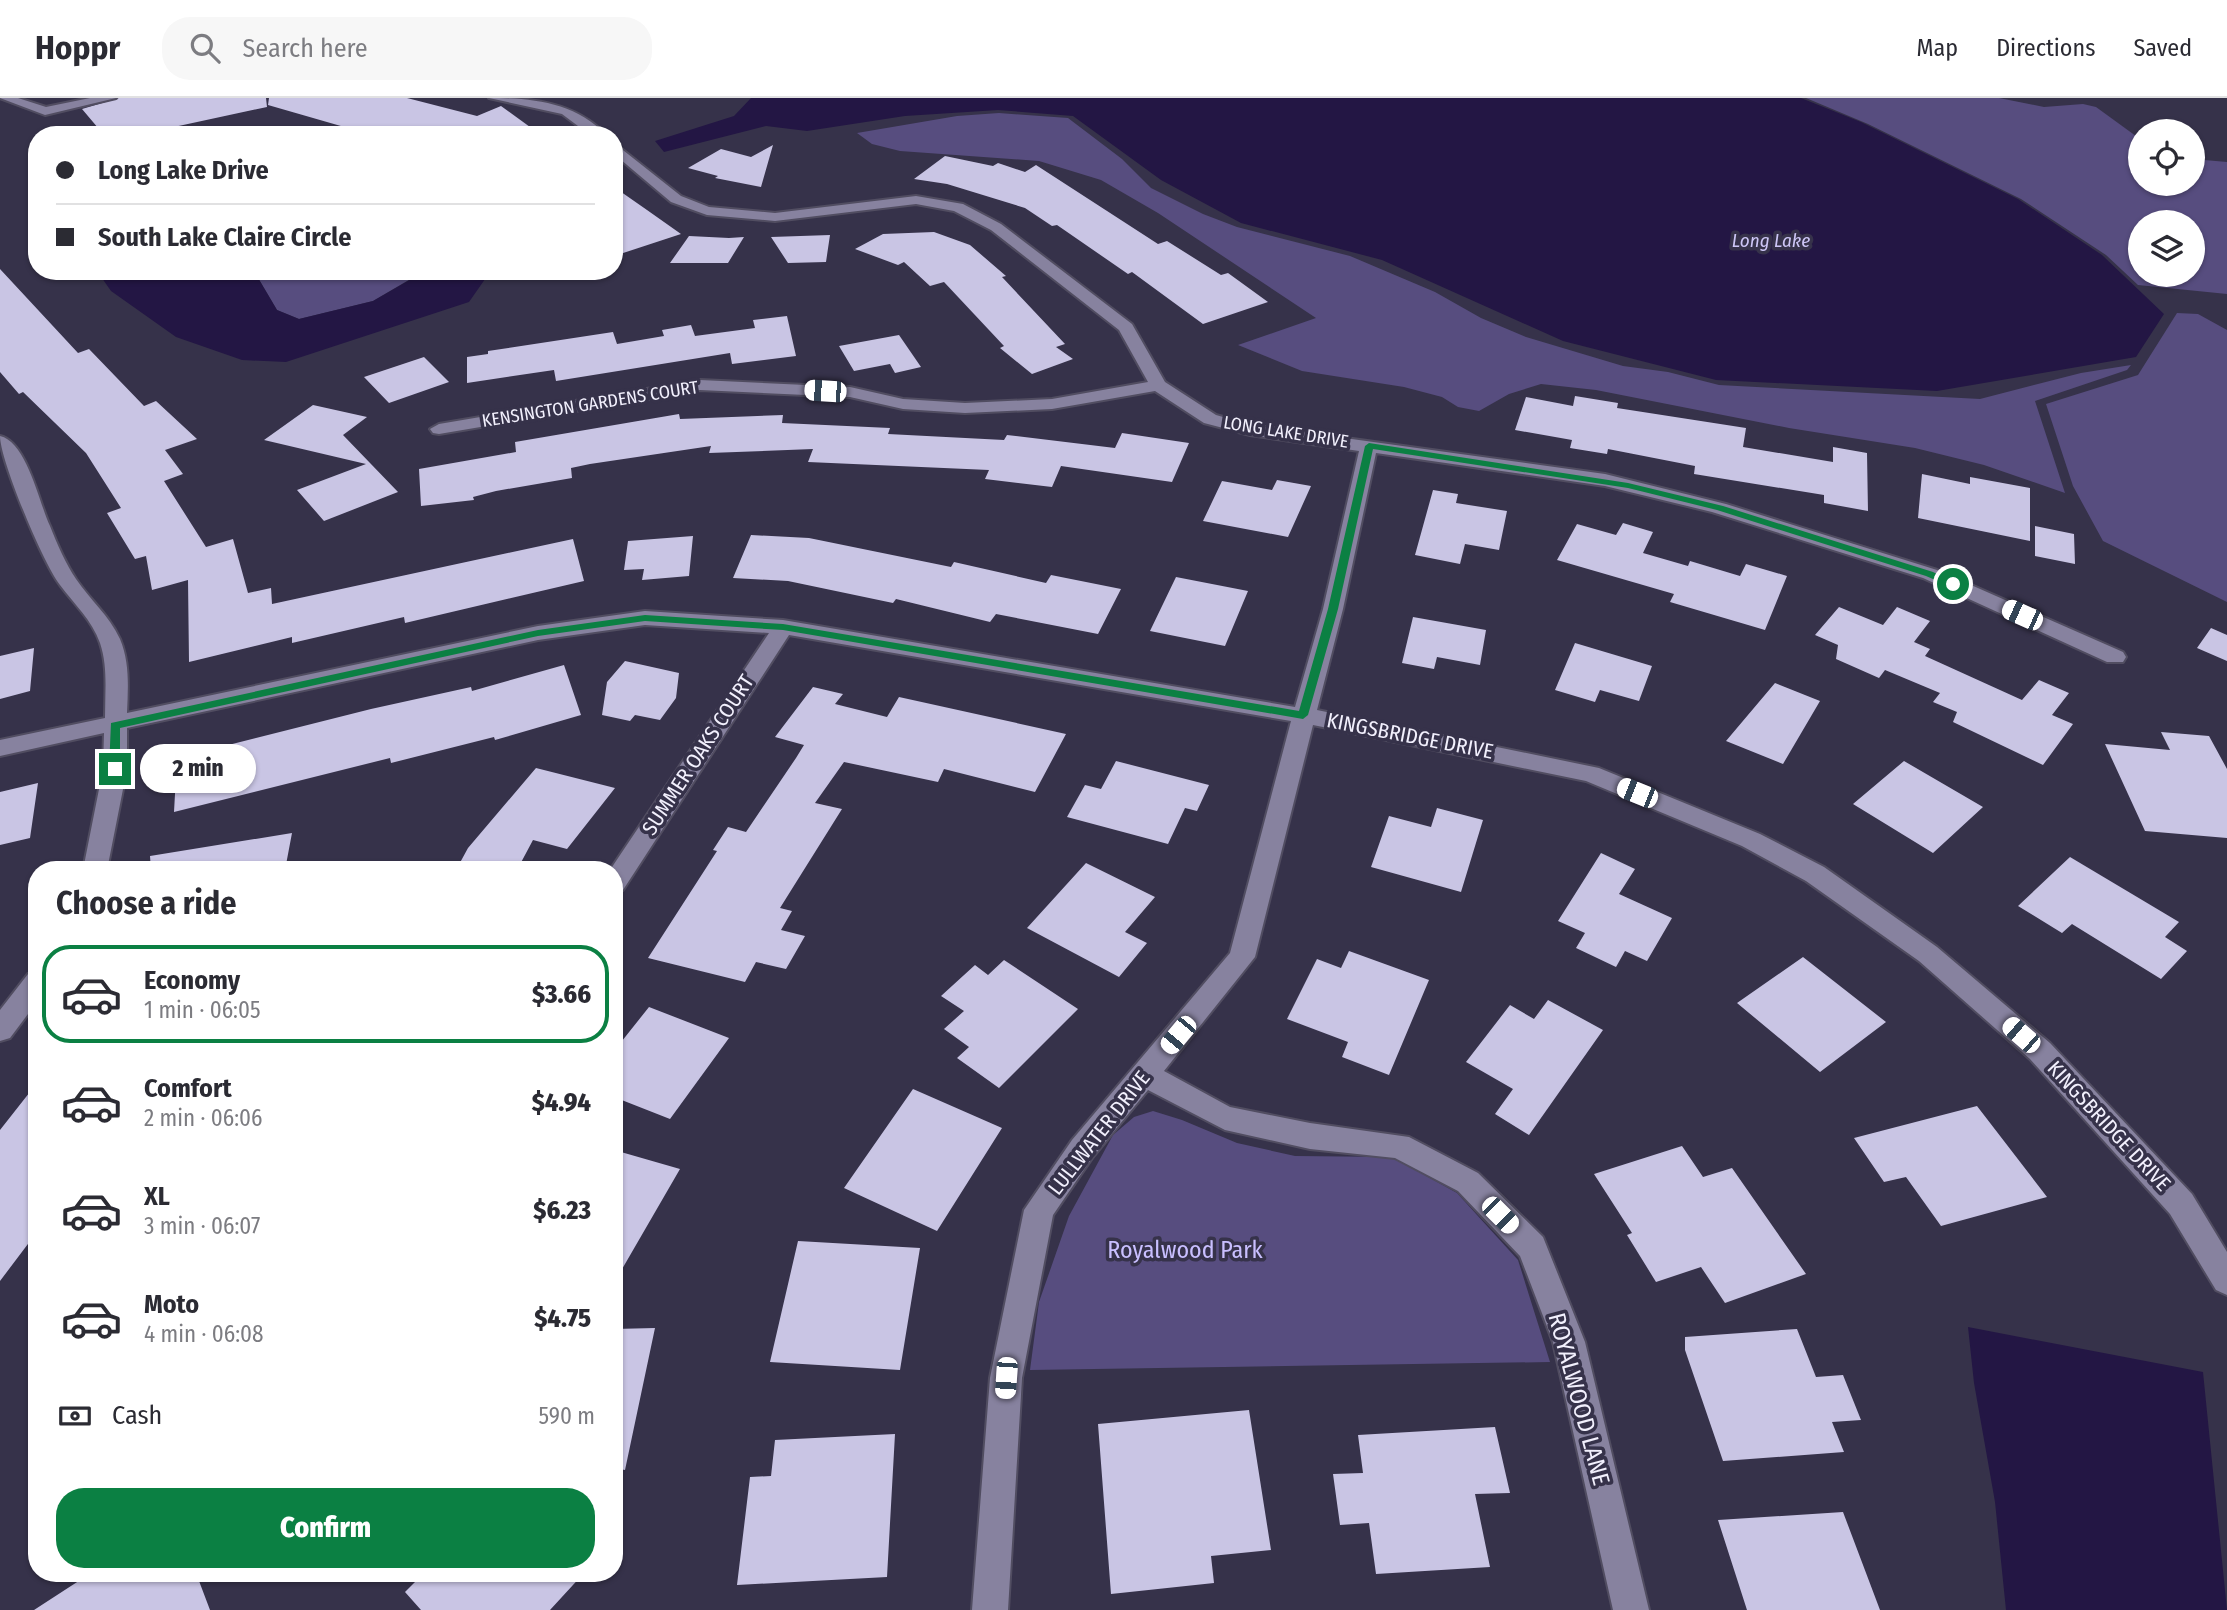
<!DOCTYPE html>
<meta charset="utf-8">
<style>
:root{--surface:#fff;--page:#f7f7f7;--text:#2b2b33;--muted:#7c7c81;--line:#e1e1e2;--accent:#0b8043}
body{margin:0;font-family:"Fira Sans Condensed",sans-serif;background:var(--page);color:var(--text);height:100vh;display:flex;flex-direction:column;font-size:26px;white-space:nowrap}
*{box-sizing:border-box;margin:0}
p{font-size:23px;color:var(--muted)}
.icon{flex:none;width:38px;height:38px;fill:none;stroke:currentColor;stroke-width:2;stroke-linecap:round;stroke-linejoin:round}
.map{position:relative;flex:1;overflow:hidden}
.side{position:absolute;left:28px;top:763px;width:595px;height:721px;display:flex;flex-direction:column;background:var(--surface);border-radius:28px;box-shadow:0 2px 5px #0004}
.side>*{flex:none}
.guide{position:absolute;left:28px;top:28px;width:595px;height:154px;border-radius:28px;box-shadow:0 2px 5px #0004;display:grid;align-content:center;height:154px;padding:0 28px;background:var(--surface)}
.controls{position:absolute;left:2128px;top:21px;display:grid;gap:14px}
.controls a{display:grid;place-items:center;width:77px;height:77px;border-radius:50%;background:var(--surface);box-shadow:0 2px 5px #0004;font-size:35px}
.end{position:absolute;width:32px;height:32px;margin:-16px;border:9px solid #0b8043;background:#fff;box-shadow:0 0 0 4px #fff}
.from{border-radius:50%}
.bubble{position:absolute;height:49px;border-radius:24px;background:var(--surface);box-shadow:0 2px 5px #0004;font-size:23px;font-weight:800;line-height:49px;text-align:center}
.car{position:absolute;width:21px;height:42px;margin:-21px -10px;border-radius:9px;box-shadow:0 0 5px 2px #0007;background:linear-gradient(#fff 24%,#345 0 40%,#fff 0 76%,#345 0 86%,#fff 0)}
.guide b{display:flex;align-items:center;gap:24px;height:66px;font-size:26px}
.guide b+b{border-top:2px solid var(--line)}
.guide i{width:18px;height:18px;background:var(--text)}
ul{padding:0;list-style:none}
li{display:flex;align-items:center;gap:21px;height:98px;margin:0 14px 10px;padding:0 14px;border:4px solid transparent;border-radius:28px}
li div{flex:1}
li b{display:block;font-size:26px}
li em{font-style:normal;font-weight:800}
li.on{border-color:var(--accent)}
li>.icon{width:63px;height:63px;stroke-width:1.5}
h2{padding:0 28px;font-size:32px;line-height:84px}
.pay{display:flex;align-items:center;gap:18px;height:77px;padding:0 28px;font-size:26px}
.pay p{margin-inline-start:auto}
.button{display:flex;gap:14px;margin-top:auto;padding:14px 28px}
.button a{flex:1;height:80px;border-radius:28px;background:var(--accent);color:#fff;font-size:28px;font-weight:800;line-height:80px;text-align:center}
header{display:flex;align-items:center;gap:42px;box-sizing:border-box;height:98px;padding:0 35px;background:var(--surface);border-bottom:2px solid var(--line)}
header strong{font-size:33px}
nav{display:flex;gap:38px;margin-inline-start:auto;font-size:24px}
.search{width:490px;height:63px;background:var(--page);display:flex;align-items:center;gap:18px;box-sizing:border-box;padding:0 24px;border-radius:28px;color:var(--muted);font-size:26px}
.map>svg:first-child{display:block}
</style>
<header>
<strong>Hoppr</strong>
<div class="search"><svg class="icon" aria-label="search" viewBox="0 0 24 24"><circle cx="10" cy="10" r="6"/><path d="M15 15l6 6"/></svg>Search here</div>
<nav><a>Map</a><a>Directions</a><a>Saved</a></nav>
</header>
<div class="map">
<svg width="2227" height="1512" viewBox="0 0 2227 1512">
<rect width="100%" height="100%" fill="#36324a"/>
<path fill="#574d7f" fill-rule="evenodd" d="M1806,0H1999L2044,9L2083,6L2096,9L2140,41V86H2193V61L2227,64V196L2138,187L2106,157L2021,101L1868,26ZM2140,124H2193V177H2140Z
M999,15L1068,20L1122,61L1151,90L1203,116L1237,129L1350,158L1435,194L1481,220L1526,239L1623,268L1668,274L1719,287L1980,301L2081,275L2131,267L2127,272L2035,303L2065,395L1984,367L1915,350L1789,330L1596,292L1541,286L1509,296L1479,313L1458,309L1442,299L1404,289L1302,273L1238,247L1316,220L1158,115L1101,82L1039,63L900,53L872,46L857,35L957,18Z
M254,173H424L373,203L299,221L277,212Z
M2177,215L2198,216L2227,232V504L2103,443L2073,388L2046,306L2138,277Z
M1153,1013L1182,1022L1237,1045L1295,1058L1392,1059L1457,1095L1518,1162L1550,1264L1030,1272L1039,1204L1069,1118L1113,1037L1134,1019Z"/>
<path fill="#231644" d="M751,0H1801L1861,24L2018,101L2102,157L2164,216L2136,259L1937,293L1716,282L1563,243L1382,162L1241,125L1161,82L1073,18L998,12L905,18L807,33L766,28L664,54L655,43L734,18Z
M97,173H254L277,212L299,221L373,203L425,173L490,174L469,204L286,264L242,262L176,239L111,193Z
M1968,1229L2203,1274L2227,1512H2006L1995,1404L1974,1285Z"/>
<path fill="#c9c5e4" d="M119,0H266L267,9L137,37H104L82,11Z
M269,0H407L477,18L501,8L541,37H372L268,7Z
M773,47L761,89L715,80L718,78L688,70L721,51L751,59Z
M945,58L993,68L998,65L1025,74L1036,67L1158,146L1167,143L1221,177L1228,175L1268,204L1203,226L1132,174L1128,176L1057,127L1052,128L1025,110L947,86L914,81Z
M614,89L647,112L681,136L614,158Z
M934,134L970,147L1006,178L1002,179L1065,246L1056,249L1073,261L1032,276L1000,250L1004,248L944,184L930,188L904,164L898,167L855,151L883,136Z
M830,137L826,164L788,165L771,139Z
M689,138L729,140L744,139L728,165H670Z
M0,171L78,255L89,251L144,308L156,303L197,341L165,352L183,376L164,383L206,449L233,441L248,495L271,490L272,506L573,441L584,483L405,525L404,519L292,545V539L189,564L188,482L152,492L146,458L135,461L107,415L121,410L86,355L23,294L19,296L0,274Z
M787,218L796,258L732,266L730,255L556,283L554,272L467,285V259L488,256V253L613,234L617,246L664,238L662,232L691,227L695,238L755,230L753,222Z
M899,237L921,269L895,275L890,266L854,273L839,248Z
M424,259L449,284L389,305L364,279Z
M1575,298L1618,305L1617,310L1746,330L1743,349L1833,364V349L1867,355L1868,413L1824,405V397L1694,376L1695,368L1608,351L1607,356L1570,350L1572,342L1515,332L1526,299L1573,308Z
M313,307L367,319L343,337L398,394L324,423L297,392L366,366L264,342Z
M679,316L680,321L783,317L782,325L890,330L888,336L1004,342L1007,337L1115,350L1122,335L1189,345L1172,384L1061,368L1052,389L985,381L989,372L808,364L813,351L709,355L711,348L590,366L571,370L572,380L496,393L473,399L474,402L421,408L419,371L516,354L515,344Z
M1922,376L1970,386V379L2030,390V443L1918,420Z
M1277,382L1311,388L1288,439L1203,423L1222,383L1272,392Z
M1433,392L1458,396L1456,405L1507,413L1499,452L1465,446L1460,466L1415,457Z
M1623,425L1653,434L1643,455L1688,468L1690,463L1740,478L1746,466L1787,478L1765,532L1670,504L1674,496L1557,462L1577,426L1616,437Z
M2035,428L2074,436L2075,466L2035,458Z
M751,437L809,440L951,469L954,464L1046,485L1051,477L1121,491L1098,536L996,516L990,524L896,501L893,505L788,483L733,480Z
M693,438L689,478L642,482L644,471L624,472L628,443Z
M1176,479L1248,493L1225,548L1150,533Z
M1839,509L1883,527L1897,509L1930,523L1914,544L1930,551L1925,558L2022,602L2039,582L2069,595L2052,617L2073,626L2043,667L1953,624L1957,614L1933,604L1940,595L1885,572L1879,580L1836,561L1838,547L1815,537Z
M1413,519L1486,532L1480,567L1437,559L1434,571L1402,565Z
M2211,530L2227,537V563L2197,550Z
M1575,545L1652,568L1639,603L1600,592L1595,604L1555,592Z
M34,550L30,593L0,601V558Z
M625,563L679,575L676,600L660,622L635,617L630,623L602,617L607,584Z
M564,567L581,617L495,642L494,639L391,665L390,660L174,714L177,660L371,611L471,589L472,593Z
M1775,585L1820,603L1783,666L1726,643Z
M813,589L843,596L835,606L887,619L899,599L1066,636L1035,694L944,671L938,684L844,664L815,705L842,711L780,810L792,813L781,832L805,838L786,871L756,864L745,884L648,860L717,753L713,752L728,729L746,734L796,660L804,647L775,639Z
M2161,634L2209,638L2227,671V740L2145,733L2105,646L2170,652Z
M1116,663L1209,687L1197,713L1185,710L1168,746L1067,719L1085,687L1101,691Z
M1904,663L1983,709L1933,755L1853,706Z
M536,670L615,690L567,751L533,742L517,772H456L468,750Z
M38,685L30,740L0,747V694Z
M1437,710L1483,722L1461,794L1371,769L1389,718L1431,729Z
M292,735L285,772H151L150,758Z
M1601,755L1635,771L1619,796L1672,820L1647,863L1625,853L1616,869L1576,850L1585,835L1558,823Z
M2070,759L2179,824L2165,839L2187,853L2161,881L2072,826L2062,835L2018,808Z
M1086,765L1155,799L1125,834L1147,845L1119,879L1027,830Z
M1349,853L1429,882L1389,977L1342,959L1348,944L1287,921L1317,861L1341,870Z
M1803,859L1886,924L1820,974L1737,905Z
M1004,862L1078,911L999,990L957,960L969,949L944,931L964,913L941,898L975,867L988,877Z
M1548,902L1603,932L1529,1037L1495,1016L1513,991L1466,964L1510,907L1534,921Z
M649,909L729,940L670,1021L614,999V953Z
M37,985V1134L0,1183V1032Z
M913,991L1002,1030L937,1133L844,1090Z
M1977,1008L2047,1099L1941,1128L1906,1079L1884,1084L1854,1040Z
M1682,1048L1703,1079L1732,1070L1806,1176L1725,1205L1701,1169L1656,1184L1627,1137L1632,1135L1594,1076Z
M614,1052L680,1071L614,1185Z
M798,1143L920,1150L900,1272L770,1264Z
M655,1230L625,1372L614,1370V1231Z
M1797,1231L1816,1279L1843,1277L1861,1322L1832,1324L1844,1354L1723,1363L1685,1252V1239Z
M1249,1312L1271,1452L1211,1458L1214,1485L1111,1496L1098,1326Z
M1495,1329L1510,1395L1475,1396L1490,1469L1376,1476L1369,1425L1340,1427L1333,1376L1363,1375L1358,1337Z
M895,1336L887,1479L737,1487L750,1379L771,1378L775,1342Z
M1843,1414L1880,1512H1747L1718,1422Z
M91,1475H196L210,1512H34Z
M424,1475H584L550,1512H421L405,1494Z"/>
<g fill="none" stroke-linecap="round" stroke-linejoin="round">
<g stroke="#514d61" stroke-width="4">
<path id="street" d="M0,0H18L46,9L90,0H116L45,17Z
M489,0C531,0 575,4 606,37H590L562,16Z
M614,45L681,98L709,109L775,115L916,98L963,106L1001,126L1132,226L1165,284L1216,317L1251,327L1605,376L1726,406L1937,472L2123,554L2126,559L2123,564H2107L1923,480L1712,414L1605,388L1376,355L1343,511L1317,612L1599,670L1760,736L1824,769L1937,849L2050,945L2192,1096L2227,1154V1197L2216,1192L2170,1116L2030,961L1919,863L1806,783L1742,748L1586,683L1313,627L1255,859L1164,973L1230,1009L1310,1025L1409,1039L1478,1075L1543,1139L1585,1244L1649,1512H1613L1553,1244L1520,1158L1458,1093L1395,1060L1310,1051L1225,1032L1148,992L1092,1060L1053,1117L1022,1280L1008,1512H972L990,1280L1024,1112L1072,1042L1230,855L1291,623L789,537L623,792L614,794V772H610L769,535L645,527L538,542L127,630V671L107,772H83L103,671L104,635L0,658V642L105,620C105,594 108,569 100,545C92,522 74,506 60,487C43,465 0,362 0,338C27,344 39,405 50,428C57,446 66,466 76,481C90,502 109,517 120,541C130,565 128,590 127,615L538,528L645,513L783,522L1295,609L1323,511L1359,353L1250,337L1204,325L1155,293L1052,311L965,315L903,311L850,299L700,292L439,336L433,335L430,331L439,326L700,282L850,289L903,301L965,305L1052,301L1148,284L1119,232L991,132L954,113L916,106L775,123L707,117L671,104L614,56Z
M37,873V904L10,940L0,943V912L28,876Z"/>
</g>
<use href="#street" fill="#87829f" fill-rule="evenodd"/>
</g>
<path fill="#0b8043" d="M1369,345L1628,385L1723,408L1933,474L1957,486L1949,488L1926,478L1717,412L1628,390L1373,351L1338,511L1308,617L1303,621L783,532L645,523L538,538L120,630V671L115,675L109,671L111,625L538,532L645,517L783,526L1299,613L1328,511L1365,348Z"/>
<g text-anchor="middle" stroke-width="7" stroke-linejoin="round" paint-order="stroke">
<g font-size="18" fill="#f2f0fd" stroke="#36324a">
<text transform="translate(590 306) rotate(-9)" y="6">KENSINGTON GARDENS COURT</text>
<text transform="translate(1286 334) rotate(9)" y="6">LONG LAKE DRIVE</text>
</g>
<g font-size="19" font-style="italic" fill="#cdc6f6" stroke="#36324a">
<text x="1771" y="149">Long Lake</text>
</g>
<g font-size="21" fill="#f2f0fd" stroke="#36324a">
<text transform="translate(1410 638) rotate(11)" y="7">KINGSBRIDGE DRIVE</text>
<text transform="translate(698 657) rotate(-57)" y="7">SUMMER OAKS COURT</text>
<text transform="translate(2109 1028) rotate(47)" y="7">KINGSBRIDGE DRIVE</text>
<text transform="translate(1099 1035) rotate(-52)" y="7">LULLWATER DRIVE</text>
</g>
<g font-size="24" fill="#c9bfff" stroke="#36324a">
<text x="1185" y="1160">Royalwood Park</text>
</g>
<g font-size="24" fill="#f2f0fd" stroke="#36324a">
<text transform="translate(1579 1301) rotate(75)" y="8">ROYALWOOD LANE</text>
</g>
</g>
</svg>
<div class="controls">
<a><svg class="icon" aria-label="locate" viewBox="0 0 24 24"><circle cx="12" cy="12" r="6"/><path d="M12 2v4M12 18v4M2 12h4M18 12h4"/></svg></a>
<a><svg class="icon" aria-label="layers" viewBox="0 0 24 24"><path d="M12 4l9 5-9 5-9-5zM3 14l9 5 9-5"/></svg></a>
</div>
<i class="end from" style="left:1953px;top:486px"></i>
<i class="end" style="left:115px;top:671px"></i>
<div class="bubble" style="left:140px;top:646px;width:116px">2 min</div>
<i class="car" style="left:825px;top:293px;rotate:274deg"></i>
<i class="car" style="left:2022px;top:517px;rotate:294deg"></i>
<i class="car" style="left:1637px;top:695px;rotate:292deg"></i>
<i class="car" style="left:1178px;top:937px;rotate:220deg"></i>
<i class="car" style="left:2021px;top:937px;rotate:311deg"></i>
<i class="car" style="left:1500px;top:1117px;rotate:135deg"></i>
<i class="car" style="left:1006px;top:1280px;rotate:184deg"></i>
<div class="guide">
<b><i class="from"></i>Long Lake Drive</b>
<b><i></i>South Lake Claire Circle</b>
</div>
<section class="side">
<h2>Choose a ride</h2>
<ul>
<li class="on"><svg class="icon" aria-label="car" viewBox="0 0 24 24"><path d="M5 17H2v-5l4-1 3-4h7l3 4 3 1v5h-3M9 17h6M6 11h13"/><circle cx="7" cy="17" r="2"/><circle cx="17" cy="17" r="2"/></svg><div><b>Economy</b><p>1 min · 06:05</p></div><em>$3.66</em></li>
<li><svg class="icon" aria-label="car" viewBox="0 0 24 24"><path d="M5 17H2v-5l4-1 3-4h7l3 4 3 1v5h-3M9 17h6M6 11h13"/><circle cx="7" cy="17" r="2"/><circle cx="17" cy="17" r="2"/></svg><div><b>Comfort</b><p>2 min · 06:06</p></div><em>$4.94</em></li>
<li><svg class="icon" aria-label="car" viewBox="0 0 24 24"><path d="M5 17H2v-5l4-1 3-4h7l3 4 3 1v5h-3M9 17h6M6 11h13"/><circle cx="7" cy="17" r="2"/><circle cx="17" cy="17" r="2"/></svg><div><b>XL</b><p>3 min · 06:07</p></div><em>$6.23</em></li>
<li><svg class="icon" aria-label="car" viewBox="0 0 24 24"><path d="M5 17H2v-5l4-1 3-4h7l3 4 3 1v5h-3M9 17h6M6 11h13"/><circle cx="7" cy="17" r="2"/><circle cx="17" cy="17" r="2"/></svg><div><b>Moto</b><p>4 min · 06:08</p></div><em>$4.75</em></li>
</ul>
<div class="pay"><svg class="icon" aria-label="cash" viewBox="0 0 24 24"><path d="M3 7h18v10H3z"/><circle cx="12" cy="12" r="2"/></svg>Cash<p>590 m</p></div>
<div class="button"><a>Confirm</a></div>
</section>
</div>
